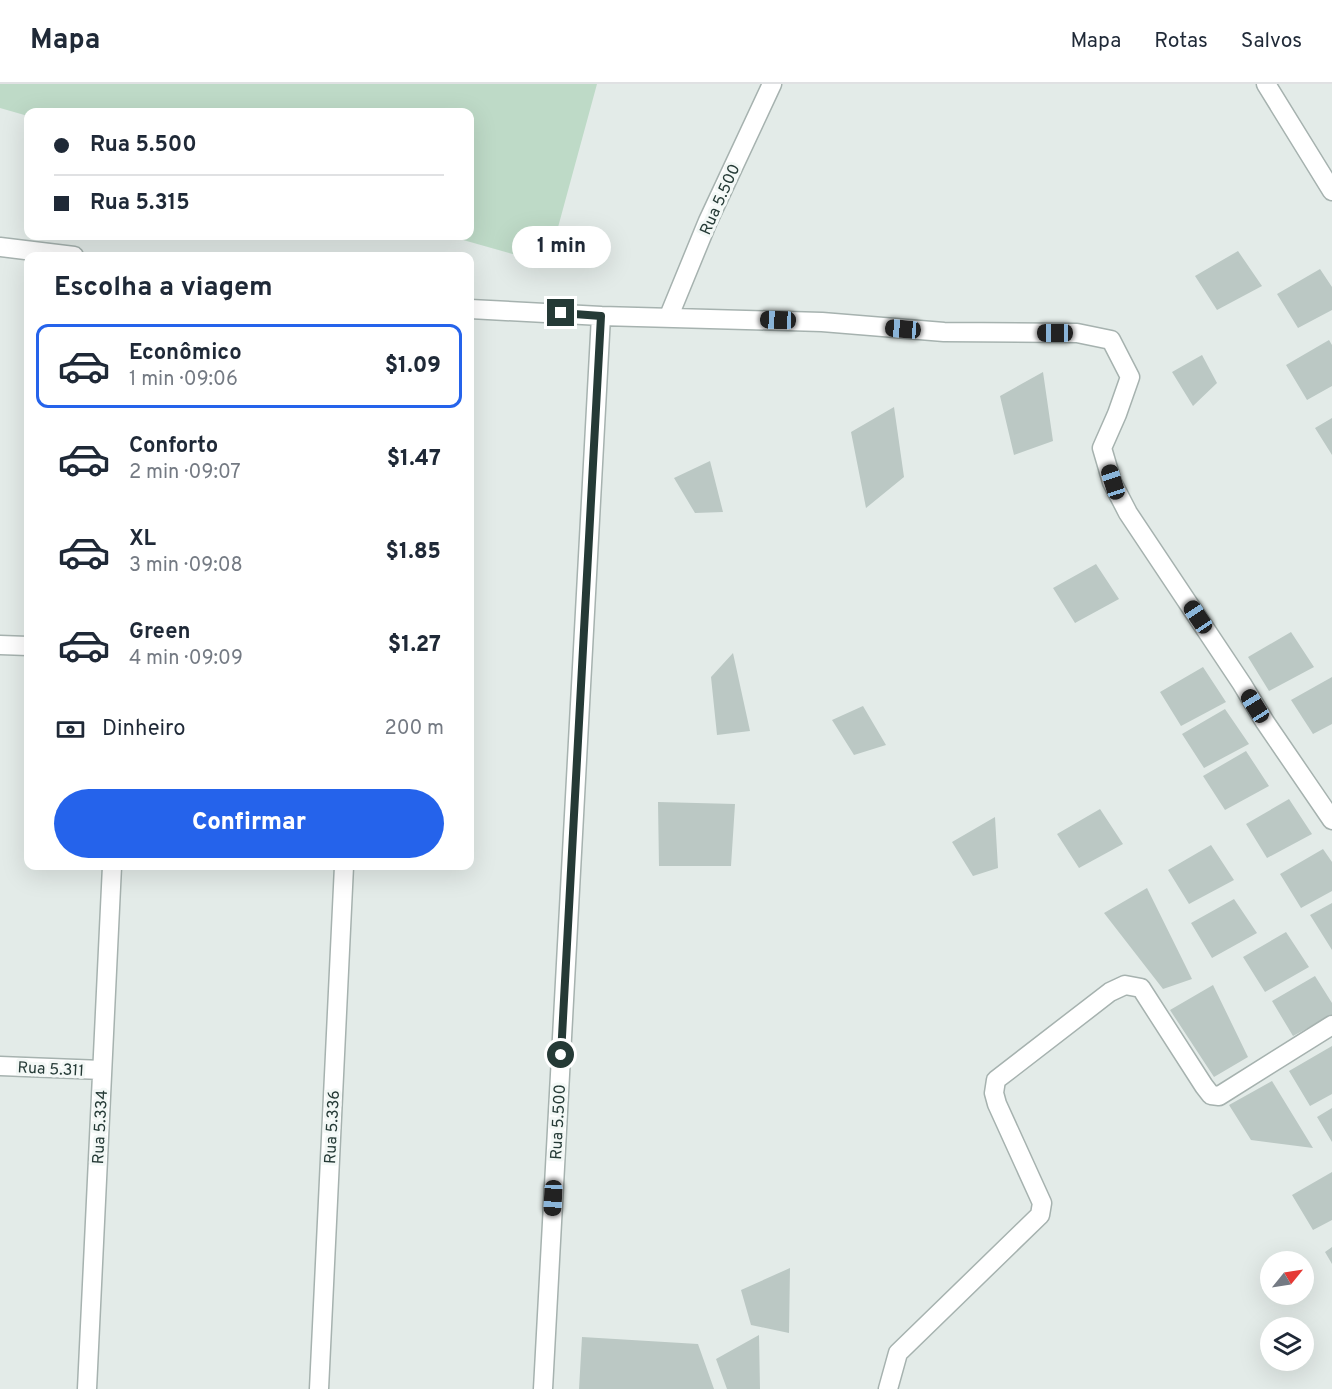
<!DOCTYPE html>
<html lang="pt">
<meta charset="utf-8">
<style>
:root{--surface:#fff;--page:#f2f2f3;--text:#1f2937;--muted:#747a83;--line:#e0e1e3;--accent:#2563eb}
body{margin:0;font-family:Overpass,sans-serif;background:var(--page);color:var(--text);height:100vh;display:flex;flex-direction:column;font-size:22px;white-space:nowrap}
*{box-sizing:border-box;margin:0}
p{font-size:20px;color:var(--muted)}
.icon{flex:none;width:33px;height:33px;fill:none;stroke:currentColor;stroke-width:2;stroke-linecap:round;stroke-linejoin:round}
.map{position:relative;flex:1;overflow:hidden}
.drawer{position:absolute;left:24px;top:168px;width:450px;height:618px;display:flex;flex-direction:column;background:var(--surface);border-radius:12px;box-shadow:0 6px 24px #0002}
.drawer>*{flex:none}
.guide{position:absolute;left:24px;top:24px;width:450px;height:132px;border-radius:12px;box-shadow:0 6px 24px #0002;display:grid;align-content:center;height:132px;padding:0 30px;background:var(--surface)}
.needle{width:39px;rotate:60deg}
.fabs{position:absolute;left:1260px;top:1167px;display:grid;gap:12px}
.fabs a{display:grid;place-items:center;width:54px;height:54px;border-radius:50%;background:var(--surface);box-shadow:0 6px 24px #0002;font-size:30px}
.end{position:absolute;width:27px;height:27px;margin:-14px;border:8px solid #253a36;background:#fff;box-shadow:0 0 0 3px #fff}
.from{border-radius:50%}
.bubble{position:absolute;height:42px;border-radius:21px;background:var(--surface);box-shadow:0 6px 24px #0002;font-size:20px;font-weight:800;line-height:42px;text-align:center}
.car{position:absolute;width:18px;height:36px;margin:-18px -9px;border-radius:8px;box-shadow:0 0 4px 2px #0007;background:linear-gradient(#222 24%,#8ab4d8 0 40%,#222 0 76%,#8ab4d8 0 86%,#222 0)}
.guide b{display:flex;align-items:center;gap:21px;height:57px;font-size:22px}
.guide b+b{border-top:2px solid var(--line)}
.guide i{width:15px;height:15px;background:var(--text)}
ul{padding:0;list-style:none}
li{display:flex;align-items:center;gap:18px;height:84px;margin:0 12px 9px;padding:0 18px;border:3px solid transparent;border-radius:12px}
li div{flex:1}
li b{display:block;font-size:22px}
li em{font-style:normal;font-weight:800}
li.on{border-color:var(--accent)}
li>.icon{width:54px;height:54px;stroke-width:1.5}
h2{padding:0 30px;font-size:27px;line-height:72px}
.pay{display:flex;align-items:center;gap:15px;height:66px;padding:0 30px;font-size:22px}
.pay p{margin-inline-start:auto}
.action{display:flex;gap:12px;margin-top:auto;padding:12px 30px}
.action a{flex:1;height:69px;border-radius:36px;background:var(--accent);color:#fff;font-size:24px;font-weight:800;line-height:69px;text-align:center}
header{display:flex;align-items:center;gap:36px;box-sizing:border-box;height:84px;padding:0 30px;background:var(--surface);border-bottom:2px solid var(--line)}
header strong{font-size:28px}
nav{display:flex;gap:33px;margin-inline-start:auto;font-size:21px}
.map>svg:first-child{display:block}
</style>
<header>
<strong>Mapa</strong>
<nav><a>Mapa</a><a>Rotas</a><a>Salvos</a></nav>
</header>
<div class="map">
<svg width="1332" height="1305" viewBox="0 0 1332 1305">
<rect width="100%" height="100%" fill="#e3ebe8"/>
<path fill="#bedac7" d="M0,0H597L548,180L449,152H470V28H28V32L0,24Z"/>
<path fill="#bbc8c4" d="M1238,167L1262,202L1217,226L1195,192Z
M1320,185L1332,203V226L1298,244L1277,210Z
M1329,256L1332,261V302L1307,316L1286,281Z
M1202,271L1217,299L1193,322L1172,288Z
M1043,288L1053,357L1014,371L1000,312Z
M894,323L904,393L866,424L851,348Z
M1332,334V371L1315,344Z
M710,377L723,428L695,429L674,394Z
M1096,480L1119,515L1075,539L1053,504Z
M1291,548L1314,583L1269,607L1248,573Z
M733,569L750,647L717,651L711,593Z
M1203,583L1226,618L1181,642L1160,608Z
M1332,593V640L1313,650L1291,616Z
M863,622L886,661L854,671L832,636Z
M1225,625L1249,660L1204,684L1182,650Z
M1246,667L1269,702L1225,726L1203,692Z
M1289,715L1312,750L1267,774L1246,740Z
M658,718L735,720L731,782H659Z
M1100,725L1123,760L1079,784L1057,750Z
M995,733L998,784L973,792L952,758Z
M1211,761L1234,796L1189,820L1168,786Z
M1323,765L1332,778V807L1301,824L1280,790Z
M1147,804L1192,895L1163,905L1104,829Z
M1234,815L1257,849L1212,874L1191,839Z
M1332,819V866L1310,831Z
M1286,848L1309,883L1265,908L1243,873Z
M1315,892L1332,919V931L1293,952L1272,917Z
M1213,901L1248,973L1214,993L1170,926Z
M1332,962V1010L1310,1022L1289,987Z
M1272,997L1313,1064L1251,1056L1229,1021Z
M1332,1024V1058L1317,1033Z
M1332,1088V1136L1313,1146L1292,1111Z
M1332,1163V1180L1325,1168Z
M790,1184L789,1249L751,1241L741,1206Z
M759,1251L760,1305H727L716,1275Z
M582,1253L698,1260L714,1305H579Z"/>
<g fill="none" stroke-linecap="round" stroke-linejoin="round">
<g stroke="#a6b2af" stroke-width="21">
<path id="street" d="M1266,0L1332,107
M0,163L74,172
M470,225L601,232L822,238L944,248L1077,249L1111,256L1130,293L1117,330L1102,364L1112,398L1128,429L1242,600L1265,638L1332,736
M669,232L708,137L772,0
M0,561L28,562
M0,982L102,986
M87,1305L112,782
M319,1305L344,782
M543,1305L601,232
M888,1305L898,1269L1040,1131L1042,1119L997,1020L994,1009L996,996L1110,908L1125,901L1141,904L1204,1002L1211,1011L1219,1012L1332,941"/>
</g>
<use href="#street" stroke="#fff" stroke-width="18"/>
</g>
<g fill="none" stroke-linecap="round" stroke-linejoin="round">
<path stroke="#253a36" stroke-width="8" d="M561,229L601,232L561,971"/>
</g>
<g text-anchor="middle" stroke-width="6" stroke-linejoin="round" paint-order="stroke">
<g font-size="16" fill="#253a36" stroke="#f3f8f6">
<text transform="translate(719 115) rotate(-66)" y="6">Rua 5.500</text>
<text transform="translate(51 984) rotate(3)" y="6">Rua 5.311</text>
<text transform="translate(557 1038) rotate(-87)" y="6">Rua 5.500</text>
<text transform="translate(99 1043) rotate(-87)" y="6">Rua 5.334</text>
<text transform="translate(331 1043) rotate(-87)" y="6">Rua 5.336</text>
</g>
</g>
</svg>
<div class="fabs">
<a><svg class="needle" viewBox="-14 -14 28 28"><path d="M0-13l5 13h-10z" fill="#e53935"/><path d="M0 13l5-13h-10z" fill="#747a83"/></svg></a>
<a><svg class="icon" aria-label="layers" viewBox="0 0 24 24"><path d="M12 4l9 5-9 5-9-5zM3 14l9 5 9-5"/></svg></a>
</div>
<i class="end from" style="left:561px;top:971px"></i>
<i class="end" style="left:561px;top:229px"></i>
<div class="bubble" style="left:512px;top:142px;width:99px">1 min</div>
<i class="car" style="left:778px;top:236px;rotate:272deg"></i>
<i class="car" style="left:903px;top:245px;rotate:275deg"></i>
<i class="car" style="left:1055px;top:249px;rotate:270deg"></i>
<i class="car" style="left:1113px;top:398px;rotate:342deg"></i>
<i class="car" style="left:1198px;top:533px;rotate:326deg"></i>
<i class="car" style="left:1255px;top:622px;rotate:328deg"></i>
<i class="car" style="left:553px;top:1114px;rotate:183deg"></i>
<div class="guide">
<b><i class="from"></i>Rua 5.500</b>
<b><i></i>Rua 5.315</b>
</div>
<section class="drawer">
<h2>Escolha a viagem</h2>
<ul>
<li class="on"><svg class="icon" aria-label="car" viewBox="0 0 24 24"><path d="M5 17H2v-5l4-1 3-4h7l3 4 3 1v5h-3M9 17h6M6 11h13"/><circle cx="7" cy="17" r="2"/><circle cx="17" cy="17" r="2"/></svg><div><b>Econômico</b><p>1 min · 09:06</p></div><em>$1.09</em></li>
<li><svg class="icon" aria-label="car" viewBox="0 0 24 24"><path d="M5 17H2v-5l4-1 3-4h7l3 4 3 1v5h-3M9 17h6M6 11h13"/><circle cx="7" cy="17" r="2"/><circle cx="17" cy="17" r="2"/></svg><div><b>Conforto</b><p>2 min · 09:07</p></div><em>$1.47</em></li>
<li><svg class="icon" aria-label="car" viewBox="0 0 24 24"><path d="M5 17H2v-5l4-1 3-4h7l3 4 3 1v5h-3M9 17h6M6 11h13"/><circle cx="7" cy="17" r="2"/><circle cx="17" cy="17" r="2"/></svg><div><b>XL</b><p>3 min · 09:08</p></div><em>$1.85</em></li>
<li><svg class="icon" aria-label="car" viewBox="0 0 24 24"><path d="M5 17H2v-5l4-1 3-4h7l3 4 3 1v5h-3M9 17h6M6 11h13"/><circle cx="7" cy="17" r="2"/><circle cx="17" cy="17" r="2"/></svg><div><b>Green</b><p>4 min · 09:09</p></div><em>$1.27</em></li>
</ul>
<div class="pay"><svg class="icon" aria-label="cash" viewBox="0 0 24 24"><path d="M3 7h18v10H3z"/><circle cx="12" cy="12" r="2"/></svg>Dinheiro<p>200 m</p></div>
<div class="action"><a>Confirmar</a></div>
</section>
</div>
